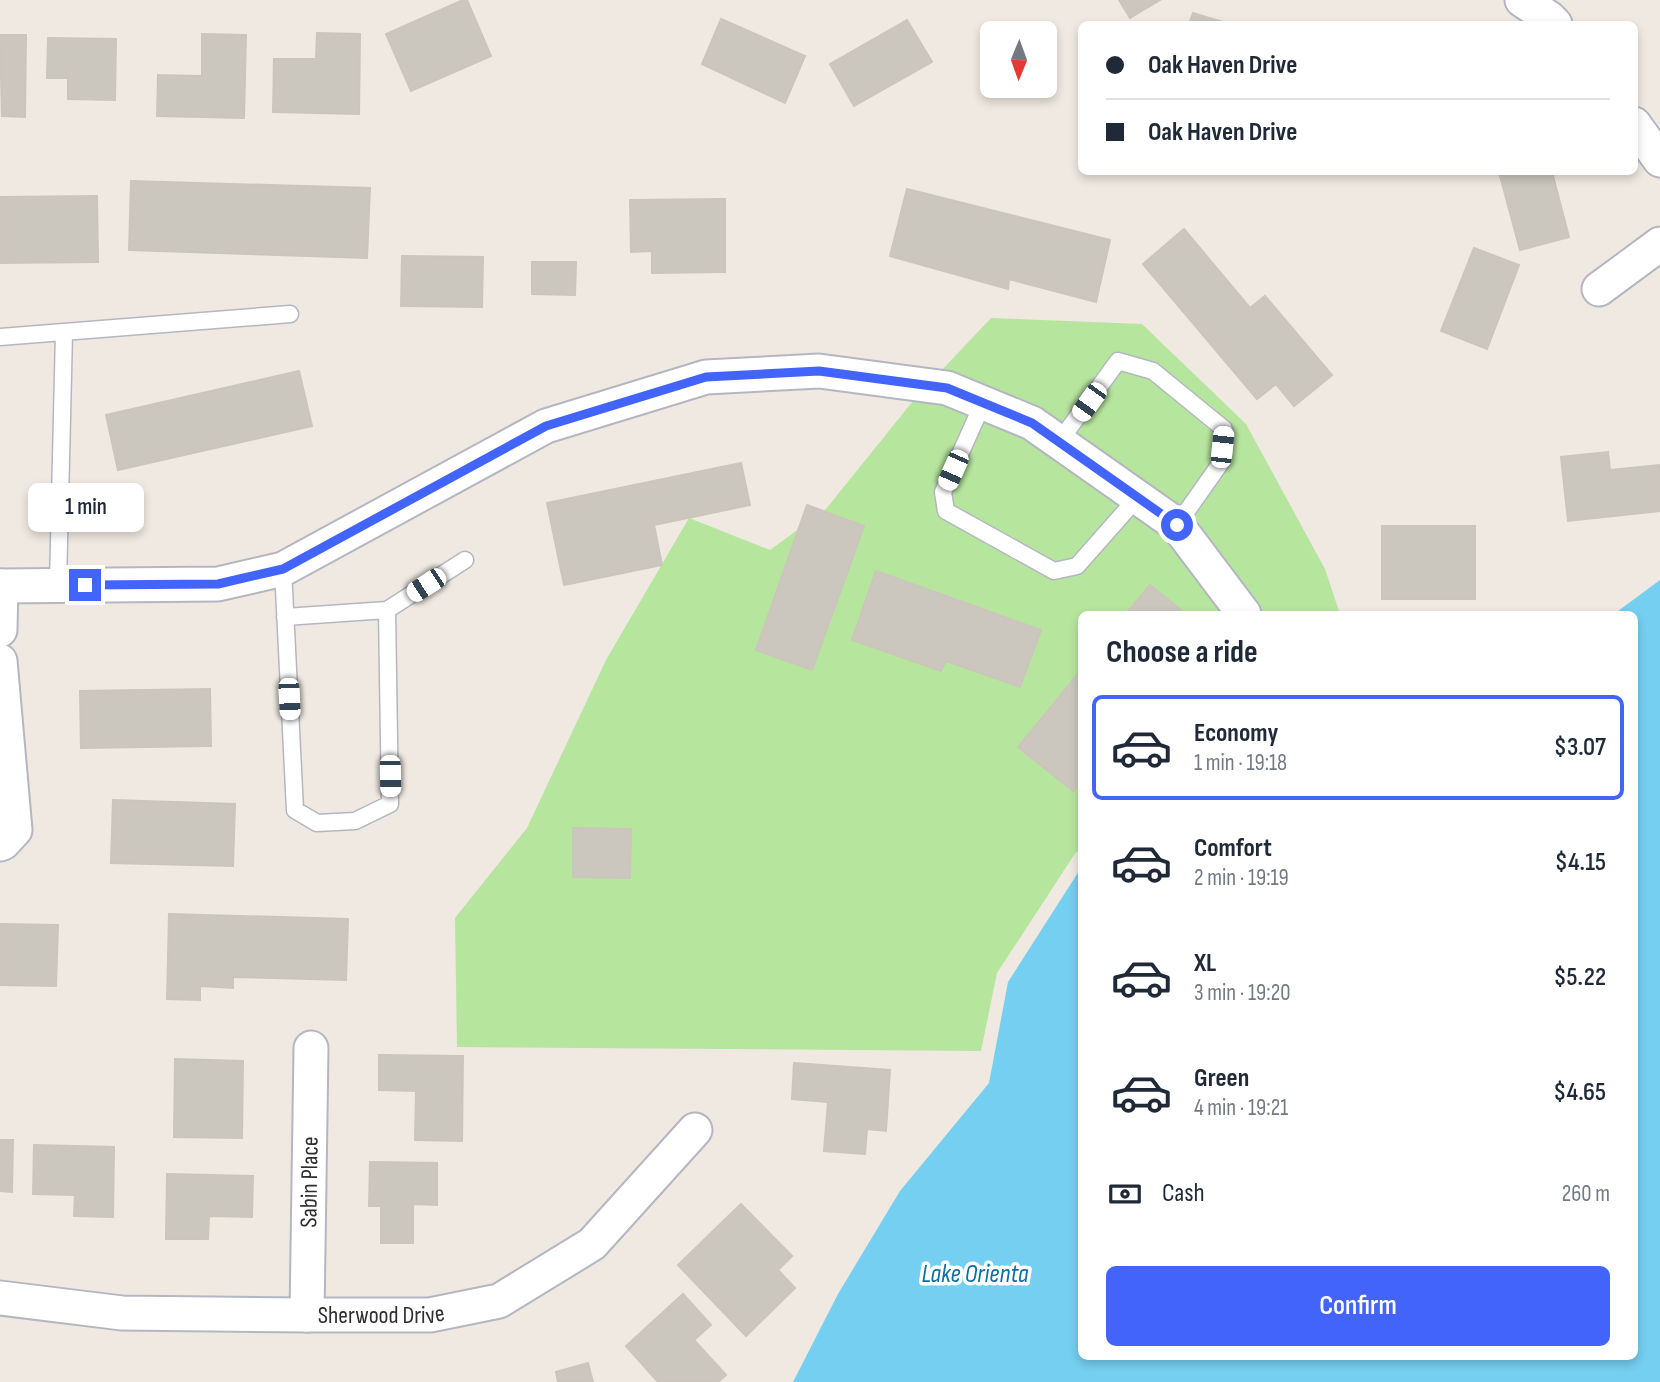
<!DOCTYPE html>
<meta charset="utf-8">
<style>
:root{--surface:#fff;--page:#f2f2f3;--text:#1f2937;--muted:#747a83;--line:#e0e1e3;--accent:#4264fb}
body{margin:0;font-family:"Sofia Sans Condensed",sans-serif;background:var(--page);color:var(--text);height:100vh;display:flex;flex-direction:column;font-size:26px;white-space:nowrap}
*{box-sizing:border-box;margin:0}
p{font-size:23px;color:var(--muted)}
.icon{flex:none;width:38px;height:38px;fill:none;stroke:currentColor;stroke-width:2;stroke-linecap:round;stroke-linejoin:round}
.map{position:relative;flex:1;overflow:hidden}
.sheet{position:absolute;left:1078px;top:611px;width:560px;height:749px;display:flex;flex-direction:column;background:var(--surface);border-radius:10px;box-shadow:0 4px 10px #0003}
.sheet>*{flex:none}
.top-card{position:absolute;left:1078px;top:21px;width:560px;height:154px;border-radius:10px;box-shadow:0 4px 10px #0003;display:grid;align-content:center;height:154px;padding:0 28px;background:var(--surface)}
.needle{width:46px;rotate:181deg}
.buttons{position:absolute;left:980px;top:21px;display:grid;gap:14px}
.buttons a{display:grid;place-items:center;width:77px;height:77px;border-radius:10px;background:var(--surface);box-shadow:0 4px 10px #0003;font-size:35px}
.end{position:absolute;width:32px;height:32px;margin:-16px;border:9px solid #4264fb;background:#fff;box-shadow:0 0 0 4px #fff}
.from{border-radius:50%}
.bubble{position:absolute;height:49px;border-radius:10px;background:var(--surface);box-shadow:0 4px 10px #0003;font-size:23px;font-weight:600;line-height:49px;text-align:center}
.car{position:absolute;width:21px;height:42px;margin:-21px -10px;border-radius:9px;box-shadow:0 0 5px 2px #0007;background:linear-gradient(#fff 24%,#345 0 40%,#fff 0 76%,#345 0 86%,#fff 0)}
.top-card b{display:flex;align-items:center;gap:24px;height:66px;font-size:26px}
.top-card b+b{border-top:2px solid var(--line)}
.top-card i{width:18px;height:18px;background:var(--text)}
ul{padding:0;list-style:none}
li{display:flex;align-items:center;gap:21px;height:105px;margin:0 14px 10px;padding:0 14px;border:4px solid transparent;border-radius:10px}
li div{flex:1}
li b{display:block;font-size:26px}
li em{font-style:normal;font-weight:600}
li.on{border-color:var(--accent)}
li>.icon{width:63px;height:63px;stroke-width:1.5}
h2{padding:0 28px;font-size:32px;line-height:84px}
.pay{display:flex;align-items:center;gap:18px;height:77px;padding:0 28px;font-size:26px}
.pay p{margin-inline-start:auto}
.action{display:flex;gap:14px;margin-top:auto;padding:14px 28px}
.action a{flex:1;height:80px;border-radius:10px;background:var(--accent);color:#fff;font-size:28px;font-weight:600;line-height:80px;text-align:center}
.map>svg:first-child{display:block}
</style>
<div class="map">
<svg width="1660" height="1382" viewBox="0 0 1660 1382">
<rect width="100%" height="100%" fill="#efe9e1"/>
<path fill="#b6e59e" d="M991,318L1142,324L1246,424L1325,569L1340,614H1262L1188,514L1041,409L953,372L942,370Z
M913,401L944,405L1026,439L1167,539L1224,614H1082L1081,851L1076,852L997,973L981,1051L457,1047L455,918L527,828L606,660L689,518L770,550L826,509Z"/>
<path fill="#75cff0" d="M1660,580V1382H793L838,1294L900,1191L989,1083L1008,982L1081,868L1082,1356H1634V614H1614Z"/>
<path fill="#cbc7bf" stroke="#cbc5ba" stroke-width="2" d="M463,0H467L491,56L411,91L386,34Z
M1119,0H1160L1130,18Z
M1193,13L1229,24H1189Z
M721,19L805,56L785,103L702,64Z
M907,20L932,62L854,106L830,64Z
M317,33L360,34L359,114L273,112L274,59H316Z
M202,34L246,35L244,118L157,116L158,75L202,76Z
M0,35H26L25,117L2,116Z
M48,38L116,39L115,100L68,99V78H47Z
M1499,172H1552L1569,237L1520,250Z
M131,181L370,188L367,258L129,250Z
M907,189L1110,240L1096,302L1009,279L1008,289L890,256Z
M97,196L98,262L0,263V197Z
M725,199V272L652,273V251L631,252L630,200Z
M1184,229L1250,308L1265,296L1332,375L1294,406L1276,384L1257,399L1143,264Z
M1474,248L1519,265L1487,349L1441,331Z
M402,256L483,257L482,307L401,306Z
M532,262H576L575,295L532,294Z
M299,371L312,426L118,470L106,415Z
M1608,452L1610,470L1660,465V511L1568,521L1561,457Z
M741,463L750,505L654,525L662,565L564,585L547,503Z
M807,505L864,526L812,670L756,650Z
M1382,526H1475V599H1382Z
M876,571L1041,630L1020,687L946,661L941,671L852,640Z
M1150,585L1186,614H1126Z
M1082,669V781L1073,791L1018,747Z
M210,689L211,746L81,748L80,691Z
M113,800L235,804L233,866L111,863Z
M573,828L631,829L630,878L573,877Z
M169,914L348,919L346,980L233,977V988L200,986V1000L167,999Z
M0,924L58,925L56,986L0,985Z
M379,1055L463,1056L462,1141L415,1140L416,1091L379,1090Z
M175,1059L243,1061L242,1138L174,1137Z
M794,1063L890,1070L886,1131L867,1129L865,1154L824,1151L828,1102L792,1099Z
M0,1140H13L12,1192L0,1191Z
M34,1145L114,1147L113,1217L74,1216L75,1195L33,1194Z
M370,1162L437,1163V1205L413,1204V1243H381V1206H369Z
M167,1174L253,1176L252,1217L209,1216L208,1239H166Z
M741,1204L792,1256L778,1270L795,1288L746,1336L678,1265Z
M683,1294L711,1325L694,1340L726,1375L718,1382H658L626,1346Z
M588,1363L593,1382H558L556,1372Z"/>
<g fill="none" stroke-linecap="round" stroke-linejoin="round">
<g stroke="#b4b7c1" stroke-width="19">
<path id="lane" d="M0,337L290,314
M983,403L943,492L946,511L1054,571L1077,566L1137,498
M1059,442L1118,361L1153,371L1224,429L1220,464L1177,525
M283,569L295,810L317,823L355,821L390,804L387,610L465,560
M58,585L64,332
M285,617L387,610"/>
</g>
<g stroke="#b4b7c1" stroke-width="37">
<g id="street">
<path d="M1522,0L1549,18L1555,24"/>
<path d="M1634,124L1660,160"/>
<path d="M1599,289L1660,244"/>
<path d="M0,586L218,584L283,569L546,426L706,377L819,371L947,388L1032,423L1177,525L1244,614"/>
<path d="M0,630L1,586"/>
<path d="M0,661L15,830L3,843L0,844"/>
<path id="s1" d="M0,1298L122,1313L307,1315H430L499,1301L592,1244L695,1130"/>
<path id="s2" d="M307,1315L311,1048"/>
</g>
</g>
<use href="#lane" stroke="#fff" stroke-width="16"/>
<use href="#street" stroke="#fff" stroke-width="33"/>
</g>
<g fill="none" stroke-linecap="round" stroke-linejoin="round">
<path stroke="#4264fb" stroke-width="9" d="M85,585L218,584L283,569L546,426L706,377L819,371L947,388L1032,423L1177,525"/>
</g>
<g text-anchor="middle" stroke-width="7" stroke-linejoin="round" paint-order="stroke">
<g font-size="24" fill="#2e2e2e" stroke="#fff">
<text dy="8" stroke="none"><textPath href="#s2" startOffset="133">Sabin Place</textPath></text>
<text dy="8" stroke="none"><textPath href="#s1" startOffset="382">Sherwood Drive</textPath></text>
</g>
<g font-size="26" font-style="italic" fill="#0d6fa3" stroke="#fff">
<text x="975" y="1282">Lake Orienta</text>
</g>
</g>
</svg>
<div class="buttons">
<a><svg class="needle" viewBox="-14 -14 28 28"><path d="M0-13l5 13h-10z" fill="#e53935"/><path d="M0 13l5-13h-10z" fill="#747a83"/></svg></a>
</div>
<i class="end from" style="left:1177px;top:525px"></i>
<i class="end" style="left:85px;top:585px"></i>
<div class="bubble" style="left:28px;top:483px;width:116px">1 min</div>
<i class="car" style="left:1089px;top:402px;rotate:216deg"></i>
<i class="car" style="left:1222px;top:447px;rotate:6deg"></i>
<i class="car" style="left:953px;top:470px;rotate:204deg"></i>
<i class="car" style="left:426px;top:585px;rotate:237deg"></i>
<i class="car" style="left:289px;top:699px;rotate:177deg"></i>
<i class="car" style="left:390px;top:776px;rotate:179deg"></i>
<div class="top-card">
<b><i class="from"></i>Oak Haven Drive</b>
<b><i></i>Oak Haven Drive</b>
</div>
<section class="sheet">
<h2>Choose a ride</h2>
<ul>
<li class="on"><svg class="icon" aria-label="car" viewBox="0 0 24 24"><path d="M5 17H2v-5l4-1 3-4h7l3 4 3 1v5h-3M9 17h6M6 11h13"/><circle cx="7" cy="17" r="2"/><circle cx="17" cy="17" r="2"/></svg><div><b>Economy</b><p>1 min · 19:18</p></div><em>$3.07</em></li>
<li><svg class="icon" aria-label="car" viewBox="0 0 24 24"><path d="M5 17H2v-5l4-1 3-4h7l3 4 3 1v5h-3M9 17h6M6 11h13"/><circle cx="7" cy="17" r="2"/><circle cx="17" cy="17" r="2"/></svg><div><b>Comfort</b><p>2 min · 19:19</p></div><em>$4.15</em></li>
<li><svg class="icon" aria-label="car" viewBox="0 0 24 24"><path d="M5 17H2v-5l4-1 3-4h7l3 4 3 1v5h-3M9 17h6M6 11h13"/><circle cx="7" cy="17" r="2"/><circle cx="17" cy="17" r="2"/></svg><div><b>XL</b><p>3 min · 19:20</p></div><em>$5.22</em></li>
<li><svg class="icon" aria-label="car" viewBox="0 0 24 24"><path d="M5 17H2v-5l4-1 3-4h7l3 4 3 1v5h-3M9 17h6M6 11h13"/><circle cx="7" cy="17" r="2"/><circle cx="17" cy="17" r="2"/></svg><div><b>Green</b><p>4 min · 19:21</p></div><em>$4.65</em></li>
</ul>
<div class="pay"><svg class="icon" aria-label="cash" viewBox="0 0 24 24"><path d="M3 7h18v10H3z"/><circle cx="12" cy="12" r="2"/></svg>Cash<p>260 m</p></div>
<div class="action"><a>Confirm</a></div>
</section>
</div>
